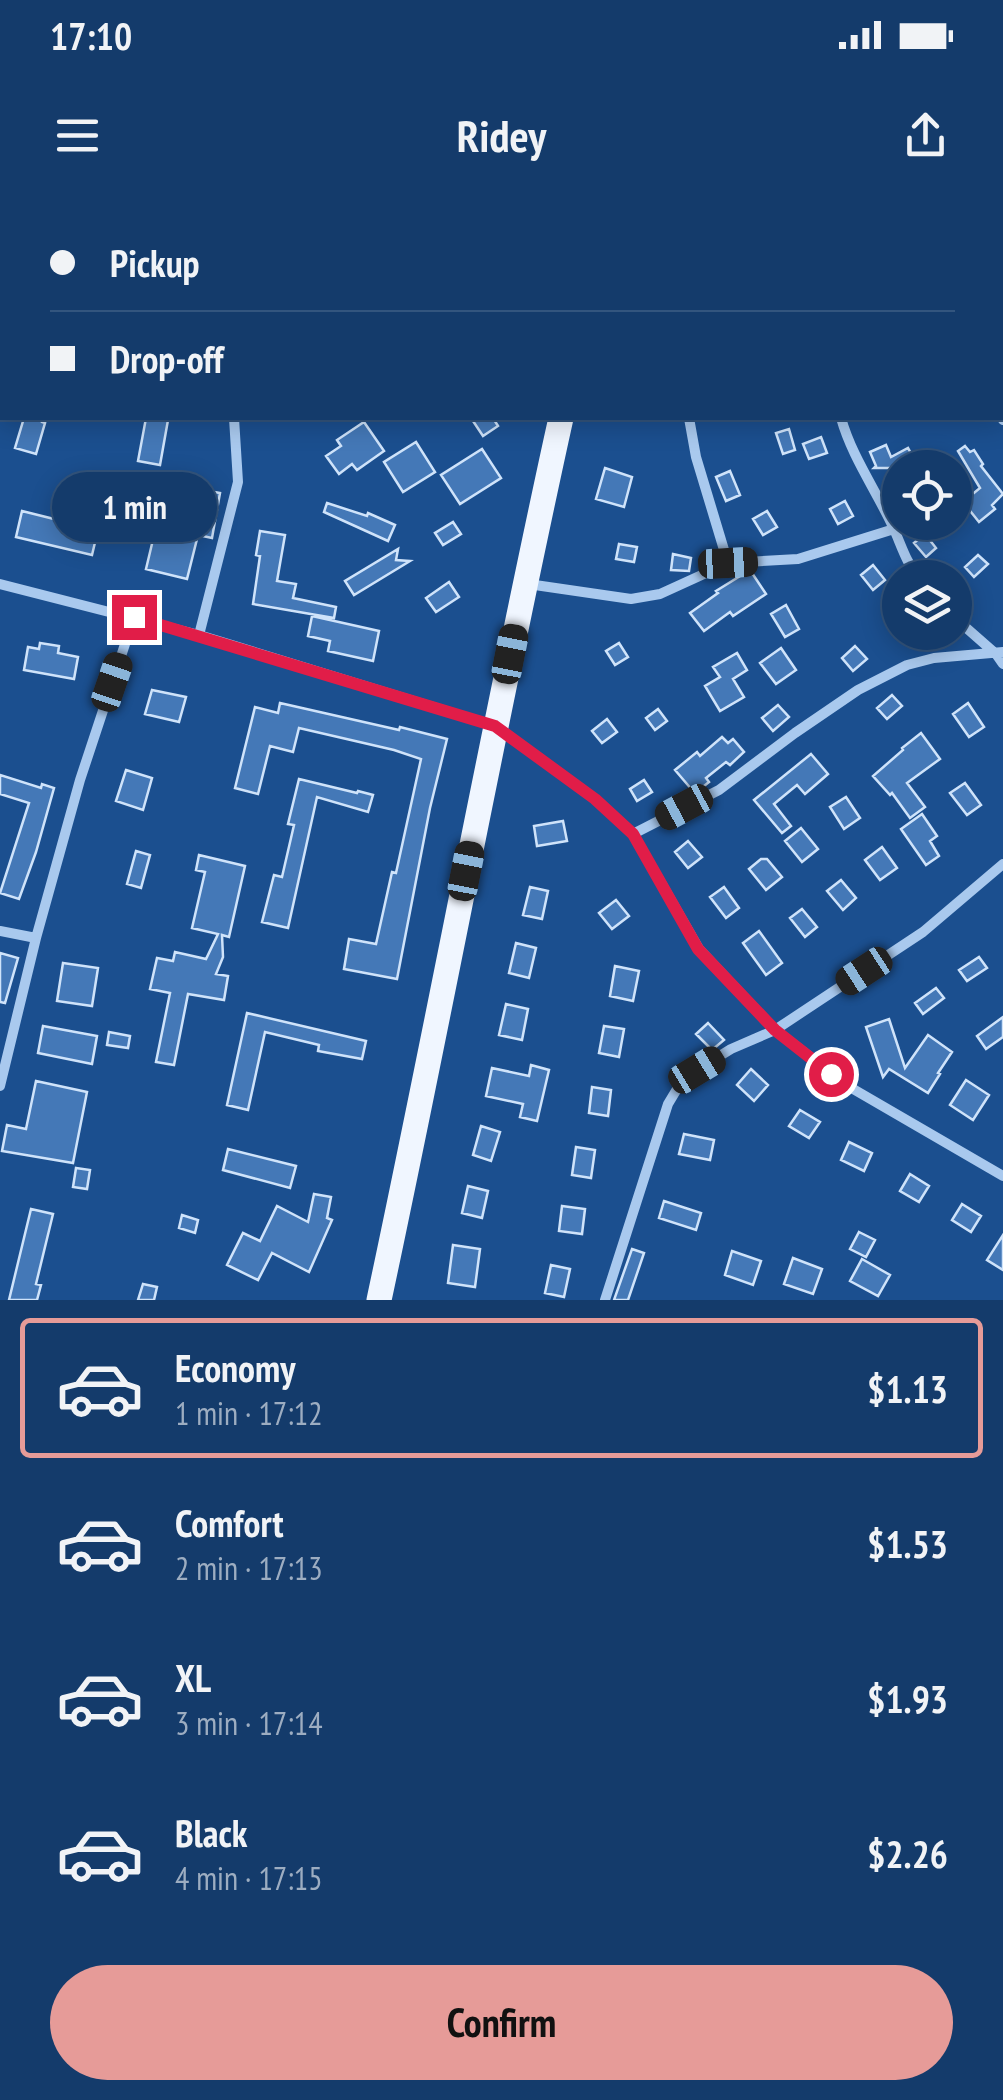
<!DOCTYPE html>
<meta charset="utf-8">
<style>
:root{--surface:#143b6b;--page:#214673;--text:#f1f3f6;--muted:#9dadc1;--line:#33557e;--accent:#e69b98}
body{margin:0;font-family:"PT Sans Narrow",sans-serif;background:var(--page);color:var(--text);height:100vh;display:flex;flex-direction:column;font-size:38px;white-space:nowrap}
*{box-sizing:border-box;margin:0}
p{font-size:32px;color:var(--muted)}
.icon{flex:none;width:55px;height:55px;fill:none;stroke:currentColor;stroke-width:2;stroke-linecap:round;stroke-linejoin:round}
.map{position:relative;height:1100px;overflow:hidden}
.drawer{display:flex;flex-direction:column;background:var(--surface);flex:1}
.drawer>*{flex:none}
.hud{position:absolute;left:0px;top:0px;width:1005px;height:220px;box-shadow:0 5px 25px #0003,0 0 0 2px var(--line);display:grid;align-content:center;height:220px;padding:0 50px;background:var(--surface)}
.fabs{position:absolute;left:882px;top:250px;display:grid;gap:20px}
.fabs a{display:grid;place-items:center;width:90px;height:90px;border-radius:50%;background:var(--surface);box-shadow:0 5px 25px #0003,0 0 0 2px var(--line);font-size:50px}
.end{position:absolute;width:45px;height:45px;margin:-22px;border:12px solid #e11d48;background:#fff;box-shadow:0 0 0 5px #fff}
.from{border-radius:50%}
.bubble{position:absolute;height:70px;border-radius:35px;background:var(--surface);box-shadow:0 5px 25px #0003,0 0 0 2px var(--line);font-size:32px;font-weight:700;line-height:70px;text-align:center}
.car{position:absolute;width:30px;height:60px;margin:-30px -15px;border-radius:12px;box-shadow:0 0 8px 2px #0007;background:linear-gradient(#222 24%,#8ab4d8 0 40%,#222 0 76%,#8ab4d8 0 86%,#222 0)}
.hud b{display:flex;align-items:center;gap:35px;height:95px;font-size:38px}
.hud b+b{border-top:2px solid var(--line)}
.hud i{width:25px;height:25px;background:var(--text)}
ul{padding:18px 0 0;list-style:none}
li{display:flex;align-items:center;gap:30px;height:140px;margin:0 20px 15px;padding:0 30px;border:5px solid transparent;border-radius:10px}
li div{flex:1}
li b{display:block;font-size:38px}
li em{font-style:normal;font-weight:700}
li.selected{border-color:var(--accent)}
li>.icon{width:90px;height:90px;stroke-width:1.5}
.cta{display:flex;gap:20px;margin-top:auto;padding:20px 50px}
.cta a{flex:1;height:115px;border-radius:60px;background:var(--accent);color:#111;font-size:40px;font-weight:700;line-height:115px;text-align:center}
.status{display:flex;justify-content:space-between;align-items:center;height:70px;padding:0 50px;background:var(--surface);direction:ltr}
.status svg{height:28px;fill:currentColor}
header{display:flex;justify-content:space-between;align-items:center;height:130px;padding:0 50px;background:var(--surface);font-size:45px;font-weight:700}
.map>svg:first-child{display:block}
</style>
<div class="status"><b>17:10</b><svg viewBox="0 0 49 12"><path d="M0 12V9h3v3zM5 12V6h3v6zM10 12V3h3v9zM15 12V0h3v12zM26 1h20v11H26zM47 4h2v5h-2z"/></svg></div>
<header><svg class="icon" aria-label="menu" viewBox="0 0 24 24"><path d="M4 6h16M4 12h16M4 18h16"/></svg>Ridey<svg class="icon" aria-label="share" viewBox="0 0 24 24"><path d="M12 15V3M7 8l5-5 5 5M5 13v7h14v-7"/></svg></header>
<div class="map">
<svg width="1003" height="1100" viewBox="0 0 1003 1100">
<rect width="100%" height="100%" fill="#1b4f8f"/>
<path fill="#4478b7" stroke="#cfe3fa" stroke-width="2.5" d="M24,218H43L42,222L45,223L36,254L15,248Z
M146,218L168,220L160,265L138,261Z
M471,218H493L498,226L483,236Z
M364,222L384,251L357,270L352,264L339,274L326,256L341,246L337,240Z
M789,229L795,250L783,254L776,233Z
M821,237L827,253L809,259L803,244Z
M416,242L435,272L403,292L384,262Z
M886,245L891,257L908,248L919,268H874L876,266L870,252Z
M965,246L970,252L974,250L983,264L981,266L1003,294L992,305L995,309L979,322L963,302L980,288L958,251Z
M482,249L501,278L460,304L441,275Z
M605,268L632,277L624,307L596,299Z
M730,271L740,295L726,301L716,277Z
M159,282L220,293L212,338L198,335L187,379L146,369L156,327L151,326Z
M845,301L853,316L838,324L830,309Z
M327,303L367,316L368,313L395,325L388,341L324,312Z
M22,311L98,330L92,355L16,337Z
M767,311L777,327L763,335L753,319Z
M453,322L461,334L443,345L435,333Z
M260,331L285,335L277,381L296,384L293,398L336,407L334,418L253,404L260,356L256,355Z
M925,334L936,348L926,357L914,343Z
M619,344L637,347L634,362L616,359Z
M398,349L396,360L410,361L354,395L345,381Z
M673,354L691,358L689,371L671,370Z
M978,355L988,364L974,377L965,367Z
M873,365L885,380L873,390L861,375Z
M750,370L766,394L733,416L730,412L704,431L690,413L718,393L716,391Z
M449,382L459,397L436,412L426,398Z
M786,405L799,429L785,437L771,414Z
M312,416L379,431L373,461L328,451L330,441L308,436Z
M40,443L59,446L58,453L78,457L74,479L24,470L28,447L39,449Z
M619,443L628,457L615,465L606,451Z
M855,446L867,459L853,471L842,458Z
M781,448L796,470L776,484L760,463Z
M737,453L747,470L733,479L744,497L720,511L705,486L720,477L713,467Z
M152,490L186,497L179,522L145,514Z
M892,495L902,506L887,519L877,508Z
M280,503L399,530L400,527L447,539L430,608L397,779L344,769L349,739L376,744L392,672L396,673L421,559L394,550L299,528L293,552L270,546L258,594L235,588L255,507L278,513Z
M968,503L984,527L969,537L953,514Z
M778,505L789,517L773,531L762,518Z
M658,509L667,521L655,530L646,518Z
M607,519L617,532L602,543L592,531Z
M921,533L940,559L907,583L925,607L910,618L892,593L890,595L873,576L903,550L902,548Z
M722,537L728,543L733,539L744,552L730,565L726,562L706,578L709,582L699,590L697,588L693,591L675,570L697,552L700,556Z
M811,554L828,574L805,594L797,585L774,604L791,626L782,633L754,600Z
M126,570L152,578L143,610L116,601Z
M0,575L41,588L42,584L54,588L36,652L19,699L0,693L29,603L0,594Z
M299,579L357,593L358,591L373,595L368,612L317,597L288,728L262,722L274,675L282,677L294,625L288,624Z
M644,580L652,592L637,601L630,589Z
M965,583L981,605L967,615L950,593Z
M846,597L860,618L844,629L830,607Z
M922,614L937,636L930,641L939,656L926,665L901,629Z
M563,621L567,641L537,646L534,626Z
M801,628L818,649L802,662L785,641Z
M688,641L702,657L688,668L675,652Z
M882,647L897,668L880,680L865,660Z
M136,651L150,655L141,688L127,684Z
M199,655L245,666L229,737L222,735L223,757L216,774L228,776L224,800L188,794L174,865L156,862L170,793L150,789L157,758L173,761L175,752L206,759L218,734L192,728L205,672L196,670Z
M761,659H767L782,677L766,690L749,669Z
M841,680L856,698L843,710L827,691Z
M530,687L548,691L542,719L523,715Z
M724,687L739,708L726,718L710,697Z
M616,700L629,716L612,729L599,713Z
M802,709L817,727L805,737L790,718Z
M759,731L782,763L766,775L743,743Z
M516,743L536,748L529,778L509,773Z
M0,753L18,758L5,803L0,802Z
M979,757L987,768L967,781L959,770Z
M63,763L98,768L92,806L57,801Z
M615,766L639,771L633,801L610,796Z
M936,788L944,798L923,814L915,803Z
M506,804L528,809L522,840L499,835Z
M247,813L366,841L362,859L318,851L319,845L265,832L248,910L227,905Z
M1003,817V837L986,849L977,836Z
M889,819L905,868L928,835L952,852L938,873L940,874L928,893L889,869L883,877L866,827Z
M708,823L724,840L712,850L696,834Z
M43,826L97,836L92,864L38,853Z
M604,826L624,829L619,857L599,853Z
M109,832L130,836L128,848L107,845Z
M531,865L549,870L537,921L520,917L523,904L486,896L492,868L529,876Z
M751,869L768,885L754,901L737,885Z
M966,880L989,895L973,920L950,905Z
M36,881L87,892L73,963L2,951L7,925L26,929Z
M592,887L611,890L608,916L589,913Z
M800,910L820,922L809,938L789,926Z
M481,926L500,932L491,961L473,955Z
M684,934L714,940L710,960L679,954Z
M849,942L872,953L864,971L841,960Z
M576,947L595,950L591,978L572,975Z
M228,949L296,966L290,988L223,970Z
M76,968L90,970L87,989L73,987Z
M910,974L929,986L919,1002L900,991Z
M468,986L488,991L482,1018L462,1013Z
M314,994L331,997L327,1018L332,1020L309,1072L272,1053L258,1080L227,1065L243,1033L260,1041L277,1006L308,1022Z
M664,1001L701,1013L696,1030L659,1018Z
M962,1004L981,1016L971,1032L952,1020Z
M562,1006L585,1009L582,1034L559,1031Z
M31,1009L53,1014L36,1084L41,1085L37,1100H9Z
M182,1015L198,1020L195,1033L179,1028Z
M859,1032L875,1040L866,1057L850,1049Z
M1003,1035V1070L987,1060Z
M453,1045L480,1049L475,1087L448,1083Z
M632,1049L644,1053L628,1100H614Z
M732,1051L761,1061L753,1085L725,1075Z
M793,1058L822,1069L813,1094L784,1084Z
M862,1059L890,1075L878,1096L850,1081Z
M551,1065L570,1069L564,1097L545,1093Z
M143,1084L157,1087L154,1100H138Z"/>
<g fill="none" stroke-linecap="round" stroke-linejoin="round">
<path stroke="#a9c9ee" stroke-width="10" d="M358,0L370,2
M980,0V2
M302,2L303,0
M822,2V0
M689,218L696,257L728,363
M841,218C852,257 876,290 893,327C901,344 906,363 919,378
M1002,218L1003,220
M0,384L199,435L495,526L595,599L633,634L719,590L795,533L858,490L907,465L934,458L1003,452
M528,384L631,399L660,394L728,363L798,359L894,329
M955,418L996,454L1003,464
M199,435L238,282L234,218
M633,634L699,749L775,830L848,886L1003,976
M0,731L36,738
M0,886L36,738L80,580L134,417
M605,1100L668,904L680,884L697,870L731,849L775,830L923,732L1003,664"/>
<path stroke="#f0f6ff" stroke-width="25" d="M605,2L606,0
M379,1100C442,806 496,511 561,218"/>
</g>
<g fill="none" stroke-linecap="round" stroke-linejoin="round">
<path stroke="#e11d48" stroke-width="12" d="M134,417L495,526L595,599L633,634L698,749L775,830L831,874"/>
</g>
</svg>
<div class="fabs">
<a><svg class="icon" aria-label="locate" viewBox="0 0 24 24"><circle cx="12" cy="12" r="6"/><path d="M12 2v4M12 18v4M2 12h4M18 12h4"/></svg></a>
<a><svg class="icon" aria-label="layers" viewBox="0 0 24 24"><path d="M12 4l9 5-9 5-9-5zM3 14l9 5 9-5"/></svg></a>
</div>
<i class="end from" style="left:831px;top:874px"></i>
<i class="end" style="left:134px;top:417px"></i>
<div class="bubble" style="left:52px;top:272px;width:165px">1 min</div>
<i class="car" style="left:728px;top:363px;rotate:87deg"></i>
<i class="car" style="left:510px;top:454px;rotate:11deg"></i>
<i class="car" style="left:112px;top:482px;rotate:19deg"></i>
<i class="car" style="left:684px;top:607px;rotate:242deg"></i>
<i class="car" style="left:466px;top:671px;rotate:11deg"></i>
<i class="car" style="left:864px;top:771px;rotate:237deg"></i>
<i class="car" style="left:697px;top:870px;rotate:59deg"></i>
<div class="hud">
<b><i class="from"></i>Pickup</b>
<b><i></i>Drop-off</b>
</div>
</div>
<section class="drawer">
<ul>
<li class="selected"><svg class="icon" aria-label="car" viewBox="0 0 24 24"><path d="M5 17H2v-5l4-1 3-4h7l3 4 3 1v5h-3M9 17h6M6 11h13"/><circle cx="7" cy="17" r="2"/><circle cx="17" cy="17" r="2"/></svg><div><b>Economy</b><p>1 min · 17:12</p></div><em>$1.13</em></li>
<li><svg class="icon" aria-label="car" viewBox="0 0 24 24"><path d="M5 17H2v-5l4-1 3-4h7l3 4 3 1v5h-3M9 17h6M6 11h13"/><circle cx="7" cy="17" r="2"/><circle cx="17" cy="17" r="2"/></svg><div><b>Comfort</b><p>2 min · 17:13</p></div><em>$1.53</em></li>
<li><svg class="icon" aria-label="car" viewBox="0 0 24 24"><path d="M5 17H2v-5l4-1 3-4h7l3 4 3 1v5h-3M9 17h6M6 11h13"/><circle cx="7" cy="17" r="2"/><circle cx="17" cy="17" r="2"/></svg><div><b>XL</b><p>3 min · 17:14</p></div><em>$1.93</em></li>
<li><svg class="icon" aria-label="car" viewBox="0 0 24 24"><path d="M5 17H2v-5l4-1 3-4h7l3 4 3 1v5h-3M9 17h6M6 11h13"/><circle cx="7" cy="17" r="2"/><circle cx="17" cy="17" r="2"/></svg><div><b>Black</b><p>4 min · 17:15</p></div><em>$2.26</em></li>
</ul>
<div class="cta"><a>Confirm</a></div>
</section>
